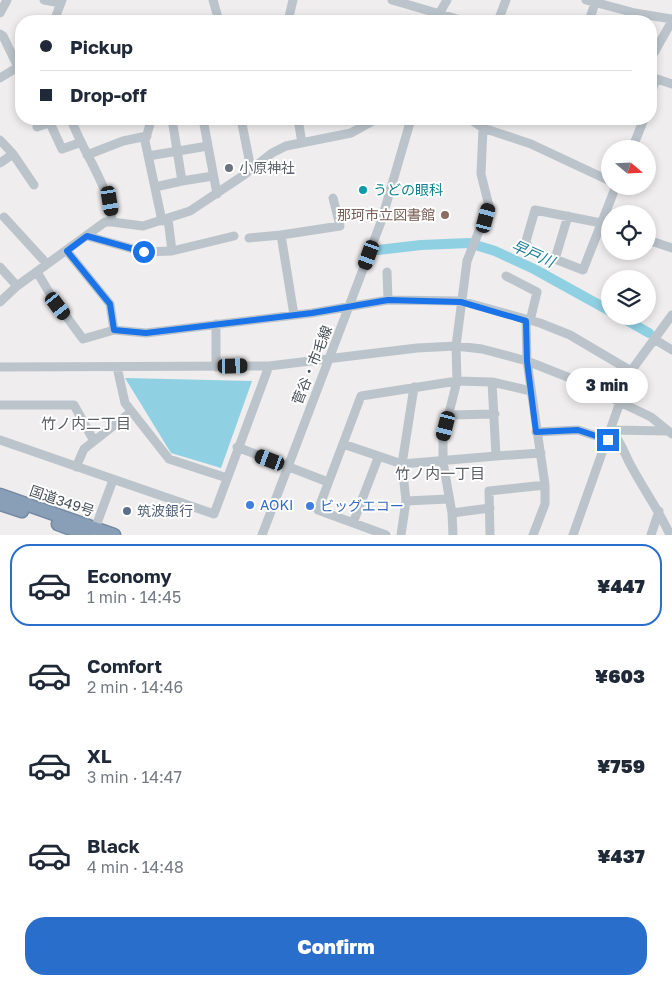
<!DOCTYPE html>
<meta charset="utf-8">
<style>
:root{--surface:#fff;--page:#f6f6f7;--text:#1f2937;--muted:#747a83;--line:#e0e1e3;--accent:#2a6ecc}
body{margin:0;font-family:"Golos Text","Noto Sans JP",sans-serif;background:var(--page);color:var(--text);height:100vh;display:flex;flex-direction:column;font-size:19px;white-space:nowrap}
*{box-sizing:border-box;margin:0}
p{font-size:16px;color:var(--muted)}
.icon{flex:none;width:28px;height:28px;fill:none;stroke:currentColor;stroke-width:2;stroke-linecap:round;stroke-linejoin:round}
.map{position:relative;height:535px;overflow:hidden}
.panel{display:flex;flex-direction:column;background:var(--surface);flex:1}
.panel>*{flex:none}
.guide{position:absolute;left:15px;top:15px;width:642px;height:110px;border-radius:20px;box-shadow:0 2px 8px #0003;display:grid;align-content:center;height:110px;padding:0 25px;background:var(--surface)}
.needle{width:32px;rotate:109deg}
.tools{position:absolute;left:601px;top:140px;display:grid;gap:10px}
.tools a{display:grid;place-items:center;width:55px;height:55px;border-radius:50%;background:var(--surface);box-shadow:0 2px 8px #0003;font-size:25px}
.end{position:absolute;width:22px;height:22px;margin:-11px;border:6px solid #1a73e8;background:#fff;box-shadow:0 0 0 2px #fff}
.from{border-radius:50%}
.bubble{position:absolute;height:35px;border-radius:18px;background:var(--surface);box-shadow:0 2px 8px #0003;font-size:16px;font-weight:800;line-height:35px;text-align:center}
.car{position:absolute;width:15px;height:30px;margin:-15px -8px;border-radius:6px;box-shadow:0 0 4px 1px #0007;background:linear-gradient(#222 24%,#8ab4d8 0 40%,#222 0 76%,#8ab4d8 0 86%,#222 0)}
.guide b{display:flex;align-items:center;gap:18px;height:48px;font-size:19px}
.guide b+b{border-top:1px solid var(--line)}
.guide i{width:12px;height:12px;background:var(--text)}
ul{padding:9px 0 0;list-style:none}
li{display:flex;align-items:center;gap:15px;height:82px;margin:0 10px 8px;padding:0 15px;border:2px solid transparent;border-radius:20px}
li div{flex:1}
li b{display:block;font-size:19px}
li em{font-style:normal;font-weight:800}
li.active{border-color:var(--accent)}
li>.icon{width:45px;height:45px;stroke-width:1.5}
.button{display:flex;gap:10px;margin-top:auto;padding:10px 25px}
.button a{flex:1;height:58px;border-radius:20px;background:var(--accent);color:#fff;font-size:20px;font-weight:800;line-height:58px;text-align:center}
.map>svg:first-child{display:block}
</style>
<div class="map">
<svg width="672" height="535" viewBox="0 0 672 535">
<rect width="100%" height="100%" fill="#efeded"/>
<path fill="#90d0e3" d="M125,378L252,381L221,468L171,453Z"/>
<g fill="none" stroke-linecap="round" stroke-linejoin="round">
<path stroke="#90d0e3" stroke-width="10" d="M378,250L421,245L469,243L495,251L534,269L610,311
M619,316L649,333"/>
<g stroke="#748aa3" stroke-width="15">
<path id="highway" d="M0,495L114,535
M0,504L22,511
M58,524L88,535"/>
</g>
<path stroke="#bcc4cb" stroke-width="9" d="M44,0L61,3
M213,0L219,21
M392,0L464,21
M586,0L635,13L672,19
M0,13L7,0
M54,21L62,0
M288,21L293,0
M435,21L447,0
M498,21L506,0
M589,21L596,0
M0,34L3,36L18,67L21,66
M651,58L672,21
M651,77L672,84
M0,78L18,67
M651,93L656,79
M172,119L182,181L213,176
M203,119L217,194
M241,119L251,169
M298,119L302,143
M50,123L62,149L79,143
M37,127L60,119
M483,128L531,144L610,181
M0,140L13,154L0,163
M632,149L644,119
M13,154L34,185
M87,155L123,141L147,136
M148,156L208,146
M155,187L182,181
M4,217L47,264
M168,219L172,251
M162,221L145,141L151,121L167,119
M112,222L143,226L190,211L244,175L272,153L286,146L351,133L376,119
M610,226L601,223L535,210L526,241L529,249L583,270L616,186
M87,236L144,252L172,251L234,236
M249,238L281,235
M648,240L672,248
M67,251L110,304L114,330
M555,259L568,216
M0,267L17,286
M37,272L52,297L83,339L114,330L146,333L312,313L388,300L461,301L540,323L570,335L631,371
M387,272L388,300
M506,276L537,292L530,321
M0,302L17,286L105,222H112C110,186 83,153 71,119
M294,315L281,235L340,226L333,198
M526,321L527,361L545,485V504L533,535
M654,339L672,350
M0,367L269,366L417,348L456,346L482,349L527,361L570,378L651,417L672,434
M117,367L125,403L169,459L227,478
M216,367V324
M0,405H74L94,441
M449,415L495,414
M611,430C619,439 623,449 628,460C641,486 658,508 670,535
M611,430L668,431
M536,432L578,430L608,440
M0,440L214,514L269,366
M343,444L402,464L496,456L492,382
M237,447L328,482
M496,456L541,453
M76,467L84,449L131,412
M406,501L448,499
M452,513L490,508
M353,523L378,458
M93,534L113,480
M262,535L381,222L411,119
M386,535L318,510L361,396L457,381L492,382L531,391
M401,535L406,501L402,464L414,387
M453,535L452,513L443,462V437L457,381L456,346L467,261L489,206L481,174L483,128L470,119
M490,535L489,491L545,485
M573,535L631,371L672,315
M651,535L659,511"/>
<use href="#highway" stroke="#899fb7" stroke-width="12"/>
</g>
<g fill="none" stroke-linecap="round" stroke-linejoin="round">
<path stroke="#1a73e8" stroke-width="6" d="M144,252L87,236L67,251L110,304L114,330L146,333L312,313L388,300L461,302L526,321L527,361L536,432L578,430L608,440"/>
</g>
<circle fill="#6b7280" stroke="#fff" stroke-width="2" cx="229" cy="168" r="5"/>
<circle fill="#0f9aa8" stroke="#fff" stroke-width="2" cx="363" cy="190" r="5"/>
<circle fill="#8d6e63" stroke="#fff" stroke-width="2" cx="445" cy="215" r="5"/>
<g fill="#3f7fe0" stroke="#fff" stroke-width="2">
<circle cx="250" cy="505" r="5"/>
<circle cx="310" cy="506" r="5"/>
</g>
<circle fill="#5c6f8a" stroke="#fff" stroke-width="2" cx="127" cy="511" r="5"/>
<g text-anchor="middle" stroke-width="4" stroke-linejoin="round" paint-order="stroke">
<g font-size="14" fill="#5b616d" stroke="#fff" text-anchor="start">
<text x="239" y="173">小原神社</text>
</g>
<g font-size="14" fill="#0d838f" stroke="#fff" text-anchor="start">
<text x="373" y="195">うどの眼科</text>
</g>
<g font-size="14" fill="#785e54" stroke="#fff" text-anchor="end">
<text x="435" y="220">那珂市立図書館</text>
</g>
<g font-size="14" fill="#475058" stroke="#fff">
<text transform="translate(312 365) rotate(-68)" y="5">菅谷・市毛線</text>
<text transform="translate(62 501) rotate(19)" y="5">国道349号</text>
</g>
<g font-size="14" fill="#366cbe" stroke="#fff" text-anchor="start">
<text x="260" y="510">AOKI</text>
<text x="320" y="511">ビッグエコー</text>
</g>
<g font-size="14" fill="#4e5e75" stroke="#fff" text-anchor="start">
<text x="137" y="516">筑波銀行</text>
</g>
<g font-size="15" font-style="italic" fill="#197c99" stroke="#fff">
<text transform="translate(533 254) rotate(24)" y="5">早戸川</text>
</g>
<g font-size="15" fill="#5a5d61" stroke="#fff">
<text x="86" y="429">竹ノ内二丁目</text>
<text x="440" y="479">竹ノ内一丁目</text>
</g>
</g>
</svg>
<div class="tools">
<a><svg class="needle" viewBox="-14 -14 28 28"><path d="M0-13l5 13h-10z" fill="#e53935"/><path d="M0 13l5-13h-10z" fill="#747a83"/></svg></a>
<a><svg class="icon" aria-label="locate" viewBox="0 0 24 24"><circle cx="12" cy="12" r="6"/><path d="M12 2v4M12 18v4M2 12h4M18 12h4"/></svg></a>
<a><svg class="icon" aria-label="layers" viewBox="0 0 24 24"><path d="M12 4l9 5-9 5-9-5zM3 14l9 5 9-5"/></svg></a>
</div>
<i class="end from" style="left:144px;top:252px"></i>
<i class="end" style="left:608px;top:440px"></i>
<div class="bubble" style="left:566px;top:368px;width:82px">3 min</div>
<i class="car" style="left:110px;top:201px;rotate:171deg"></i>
<i class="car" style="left:486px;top:218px;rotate:15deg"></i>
<i class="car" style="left:369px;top:255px;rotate:200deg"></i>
<i class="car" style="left:58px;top:306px;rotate:143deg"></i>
<i class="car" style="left:233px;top:366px;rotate:89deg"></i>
<i class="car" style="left:446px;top:426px;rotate:194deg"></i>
<i class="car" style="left:270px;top:460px;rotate:291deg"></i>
<div class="guide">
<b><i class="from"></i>Pickup</b>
<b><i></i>Drop-off</b>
</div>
</div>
<section class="panel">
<ul>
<li class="active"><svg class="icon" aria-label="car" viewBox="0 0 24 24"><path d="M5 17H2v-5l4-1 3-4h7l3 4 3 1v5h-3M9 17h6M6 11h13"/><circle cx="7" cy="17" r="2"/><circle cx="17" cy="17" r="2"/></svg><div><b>Economy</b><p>1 min · 14:45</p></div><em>¥447</em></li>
<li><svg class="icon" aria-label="car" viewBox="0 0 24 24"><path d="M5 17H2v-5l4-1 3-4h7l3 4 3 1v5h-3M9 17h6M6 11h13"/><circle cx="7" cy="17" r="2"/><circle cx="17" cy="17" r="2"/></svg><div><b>Comfort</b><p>2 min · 14:46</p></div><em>¥603</em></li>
<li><svg class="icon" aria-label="car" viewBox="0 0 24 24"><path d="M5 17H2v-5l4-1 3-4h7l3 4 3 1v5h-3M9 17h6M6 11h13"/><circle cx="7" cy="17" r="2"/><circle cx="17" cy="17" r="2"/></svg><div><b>XL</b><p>3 min · 14:47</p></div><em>¥759</em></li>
<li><svg class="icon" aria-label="car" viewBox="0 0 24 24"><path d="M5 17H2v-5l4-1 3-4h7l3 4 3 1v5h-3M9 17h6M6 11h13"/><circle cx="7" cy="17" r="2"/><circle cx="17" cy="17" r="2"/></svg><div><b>Black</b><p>4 min · 14:48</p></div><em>¥437</em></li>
</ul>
<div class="button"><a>Confirm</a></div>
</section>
